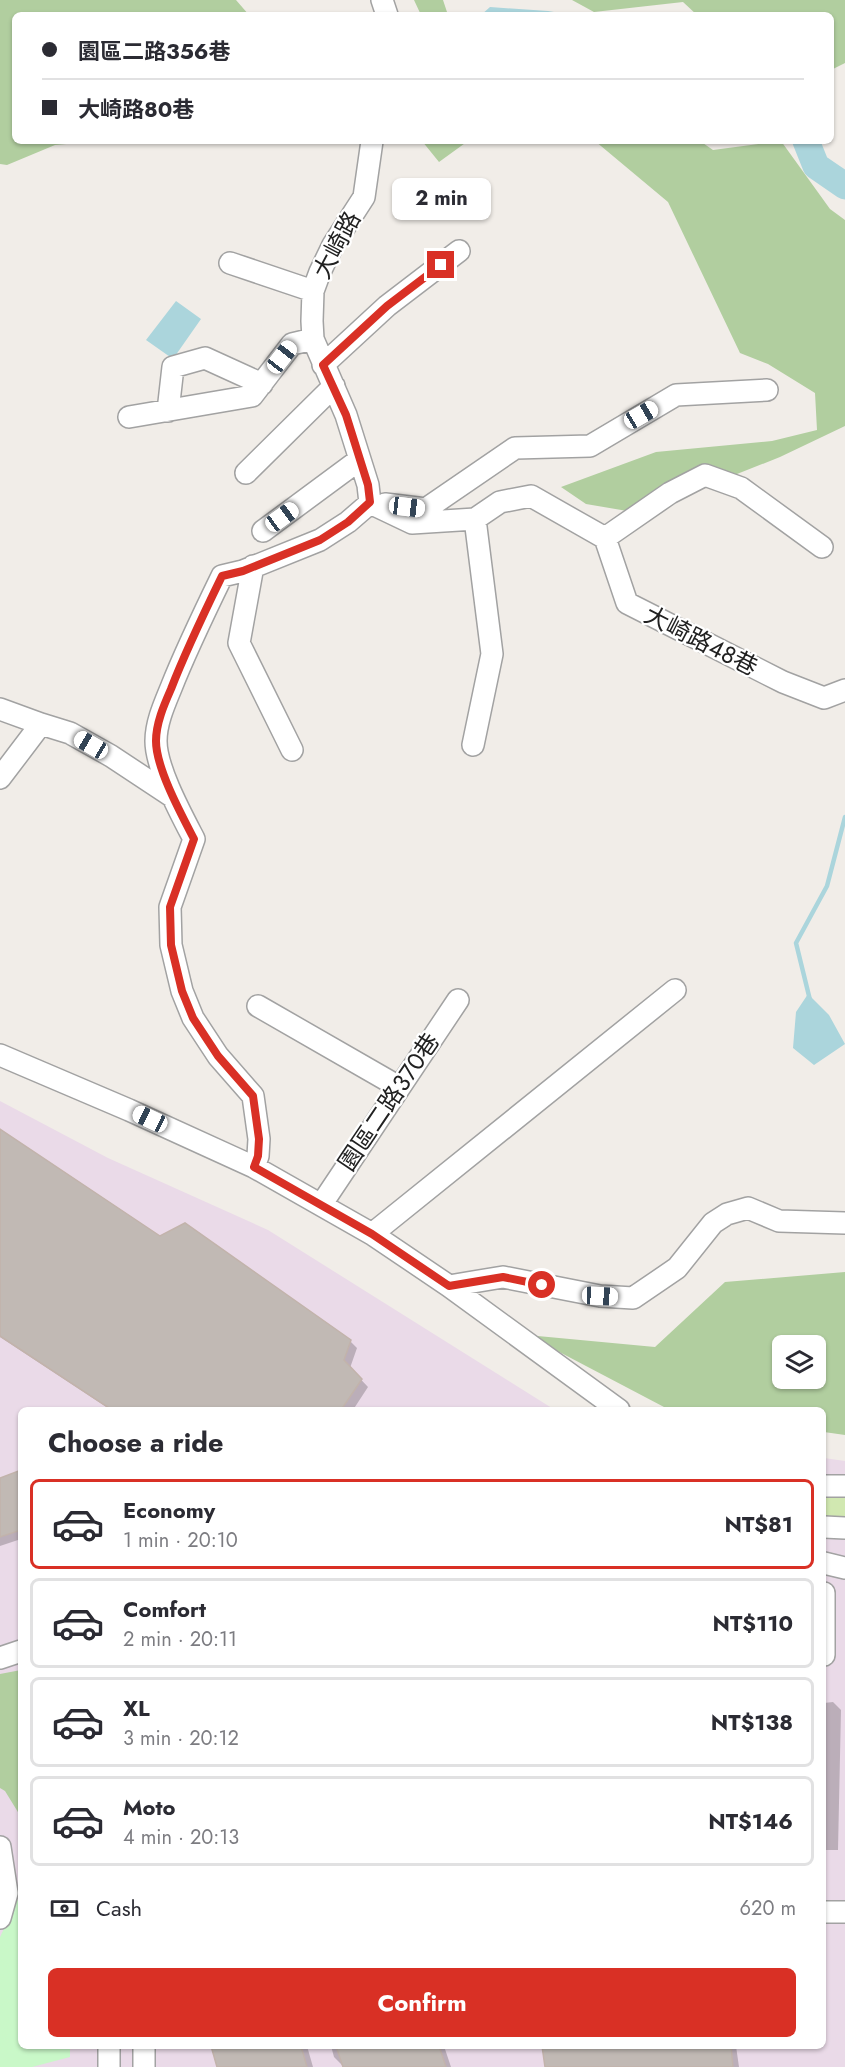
<!DOCTYPE html>
<meta charset="utf-8">
<style>
:root{--surface:#fff;--page:#f7f7f7;--text:#2b2b33;--muted:#7c7c81;--line:#e1e1e2;--accent:#d93025}
body{margin:0;font-family:Jost,"Noto Sans TC",sans-serif;background:var(--page);color:var(--text);height:100vh;display:flex;flex-direction:column;font-size:22px;white-space:nowrap}
*{box-sizing:border-box;margin:0}
p{font-size:20px;color:var(--muted)}
.icon{flex:none;width:33px;height:33px;fill:none;stroke:currentColor;stroke-width:2;stroke-linecap:round;stroke-linejoin:round}
.map{position:relative;flex:1;overflow:hidden}
.details{position:absolute;left:18px;top:1407px;width:808px;height:642px;display:flex;flex-direction:column;background:var(--surface);border-radius:9px;box-shadow:0 2px 4px #0004}
.details>*{flex:none}
.banner{position:absolute;left:12px;top:12px;width:822px;height:132px;border-radius:9px;box-shadow:0 2px 4px #0004;display:grid;align-content:center;height:132px;padding:0 30px;background:var(--surface)}
.fabs{position:absolute;left:772px;top:1335px;display:grid;gap:12px}
.fabs a{display:grid;place-items:center;width:54px;height:54px;border-radius:9px;background:var(--surface);box-shadow:0 2px 4px #0004;font-size:30px}
.end{position:absolute;width:27px;height:27px;margin:-14px;border:8px solid #d93025;background:#fff;box-shadow:0 0 0 3px #fff}
.from{border-radius:50%}
.bubble{position:absolute;height:42px;border-radius:9px;background:var(--surface);box-shadow:0 2px 4px #0004;font-size:20px;font-weight:700;line-height:42px;text-align:center}
.car{position:absolute;width:18px;height:36px;margin:-18px -9px;border-radius:8px;box-shadow:0 0 4px 2px #0007;background:linear-gradient(#fff 24%,#345 0 40%,#fff 0 76%,#345 0 86%,#fff 0)}
.banner b{display:flex;align-items:center;gap:21px;height:57px;font-size:22px}
.banner b+b{border-top:2px solid var(--line)}
.banner i{width:15px;height:15px;background:var(--text)}
ul{padding:0;list-style:none}
li{display:flex;align-items:center;gap:18px;height:90px;margin:0 12px 9px;padding:0 18px;border:3px solid var(--line);border-radius:9px}
li div{flex:1}
li b{display:block;font-size:22px}
li em{font-style:normal;font-weight:700}
li.active{border-color:var(--accent)}
li>.icon{width:54px;height:54px;stroke-width:1.5}
h2{padding:0 30px;font-size:27px;line-height:72px}
.pay{display:flex;align-items:center;gap:15px;height:66px;padding:0 30px;font-size:22px}
.pay p{margin-inline-start:auto}
.cta{display:flex;gap:12px;margin-top:auto;padding:12px 30px}
.cta a{flex:1;height:69px;border-radius:9px;background:var(--accent);color:#fff;font-size:24px;font-weight:700;line-height:69px;text-align:center}
.map>svg:first-child{display:block}
</style>
<div class="map">
<svg width="845" height="2067" viewBox="0 0 845 2067">
<rect width="100%" height="100%" fill="#f1ede8"/>
<path fill="#eadae8" d="M0,1101L108,1158L268,1230L555,1410H21V2046H824V1458L845,1461V2067H0Z"/>
<path fill="#d1e8b1" d="M824,1492L845,1494V1517H824Z"/>
<path fill="#b1ce9f" fill-rule="evenodd" d="M0,0H236L249,15H15V141H101L55,145L7,165L0,164Z
M414,0H443L448,15H421Z
M572,0H845V63L831,70V15H697L683,2L594,12Z
M422,141H468L439,162Z
M595,141H700L713,150L781,141L830,209L845,220V426L780,457L639,513L586,504L561,487L656,452L772,441L817,430L815,393L768,364L740,353L668,202Z
M845,1272V1435L824,1432V1410H684L664,1407L527,1335L655,1347L725,1282ZM783,1346H816V1378H783Z
M21,1670V1817L5,1791L0,1788V1674Z"/>
<path fill="#c9f8c8" d="M19,1897L21,1898V2046H70V2057L32,2067H0V1937Z"/>
<path fill="#abd5dc" d="M490,7L548,11L572,15H481Z
M176,301L201,319L173,359L146,340Z
M808,994L829,1015L845,1044L814,1065L793,1048L796,1012Z"/>
<path fill="#0003" d="M0,1131L160,1238L350,1341L357,1348L350,1368L368,1387L353,1410H111L0,1337Z
M21,1472V1539L0,1546V1480Z
M833,1702L841,1710L838,1850H824V1703Z
M213,2046H307L313,2067H219Z
M331,2046H444L451,2067H344L334,2057Z
M543,2046H736L739,2067H547Z"/>
<g fill="none" stroke-linecap="round" stroke-linejoin="round">
<path stroke="#abd5dc" stroke-width="4.5" d="M810,1000L796,943L827,886L845,817"/>
<path stroke="#abd5dc" stroke-width="27" d="M806,141L816,166L845,186"/>
</g>
<path fill="#c1b9b4" stroke="#c2b3ab" stroke-width="1.5" d="M0,1129L160,1236L185,1223L351,1340L344,1360L362,1379L341,1410H112L0,1336Z
M21,1470V1530L0,1537V1478Z
M211,2046H301L307,2067H217Z
M336,2046H439L446,2067H343Z
M542,2046H731L733,2067H545Z"/>
<g fill="none" stroke-linecap="round" stroke-linejoin="round">
<g stroke="#a2a2a2" stroke-width="24">
<path id="minor" d="M382,0L387,15
M230,263L313,291
M323,365L387,306L459,251
M168,411L173,367L205,358L262,384
M129,417L252,396L292,344L313,339
M246,473L334,386
M370,503L412,523L475,519L500,502L531,496L605,538L627,603L783,682L824,698L845,690
M385,504L426,509L515,448L590,446L676,395L767,390
M263,531L359,460
M605,538L670,493L705,475L741,488L822,547
M253,566L239,643L292,750
M0,709L41,724
M473,745L492,654L475,519
M0,778L41,724L70,733L111,756L173,797
M258,1006L399,1087
M0,1055L129,1110L254,1167L372,1234L449,1286L619,1410
M254,1167L258,1156L259,1139L253,1096L218,1056L193,1018L182,991L171,945L170,907L194,839C181,814 156,768 156,741C156,723 164,705 171,688C186,650 204,613 222,576L243,571L320,540L348,522L370,503L368,485L346,415L313,339L312,321L313,291L320,272L333,245L364,197L372,141
M321,1205L458,1000
M372,1234L675,990
M449,1286L503,1277L600,1296L633,1298L677,1268L713,1223L727,1214L748,1208L779,1221L845,1223
M824,1486H845
M824,1527L845,1528
M824,1563L845,1568
M824,1593V1655
M0,1658L21,1651
M0,1847L7,1893L0,1918
M824,1912H845
M109,2046V2067
M144,2046V2067"/>
</g>
<use href="#minor" stroke="#fff" stroke-width="21"/>
</g>
<g fill="none" stroke-linecap="round" stroke-linejoin="round">
<path stroke="#d93025" stroke-width="8" d="M441,265L387,306L323,365L346,415L368,485L370,502L348,522L320,540L243,571L222,576C204,613 186,650 171,689C164,705 156,723 156,741C156,768 181,814 194,839L170,907L171,945L182,991L193,1018L218,1056L253,1096L259,1139L258,1156L254,1167L372,1234L449,1286L503,1277L542,1285"/>
</g>
<g text-anchor="middle" stroke-width="4.5" stroke-linejoin="round" paint-order="stroke">
<g font-size="24" fill="#212121" stroke="#fff">
<text transform="translate(337 245) rotate(-62)" y="8">大崎路</text>
<text transform="translate(701 641) rotate(27)" y="8">大崎路48巷</text>
<text transform="translate(389 1102) rotate(-56)" y="8">園區二路370巷</text>
</g>
</g>
</svg>
<div class="fabs">
<a><svg class="icon" aria-label="layers" viewBox="0 0 24 24"><path d="M12 4l9 5-9 5-9-5zM3 14l9 5 9-5"/></svg></a>
</div>
<i class="end from" style="left:542px;top:1285px"></i>
<i class="end" style="left:441px;top:265px"></i>
<div class="bubble" style="left:392px;top:178px;width:99px">2 min</div>
<i class="car" style="left:282px;top:357px;rotate:38deg"></i>
<i class="car" style="left:641px;top:415px;rotate:60deg"></i>
<i class="car" style="left:407px;top:507px;rotate:97deg"></i>
<i class="car" style="left:282px;top:517px;rotate:54deg"></i>
<i class="car" style="left:91px;top:745px;rotate:300deg"></i>
<i class="car" style="left:150px;top:1119px;rotate:295deg"></i>
<i class="car" style="left:600px;top:1296px;rotate:93deg"></i>
<div class="banner">
<b><i class="from"></i>園區二路356巷</b>
<b><i></i>大崎路80巷</b>
</div>
<section class="details">
<h2>Choose a ride</h2>
<ul>
<li class="active"><svg class="icon" aria-label="car" viewBox="0 0 24 24"><path d="M5 17H2v-5l4-1 3-4h7l3 4 3 1v5h-3M9 17h6M6 11h13"/><circle cx="7" cy="17" r="2"/><circle cx="17" cy="17" r="2"/></svg><div><b>Economy</b><p>1 min · 20:10</p></div><em>NT$81</em></li>
<li><svg class="icon" aria-label="car" viewBox="0 0 24 24"><path d="M5 17H2v-5l4-1 3-4h7l3 4 3 1v5h-3M9 17h6M6 11h13"/><circle cx="7" cy="17" r="2"/><circle cx="17" cy="17" r="2"/></svg><div><b>Comfort</b><p>2 min · 20:11</p></div><em>NT$110</em></li>
<li><svg class="icon" aria-label="car" viewBox="0 0 24 24"><path d="M5 17H2v-5l4-1 3-4h7l3 4 3 1v5h-3M9 17h6M6 11h13"/><circle cx="7" cy="17" r="2"/><circle cx="17" cy="17" r="2"/></svg><div><b>XL</b><p>3 min · 20:12</p></div><em>NT$138</em></li>
<li><svg class="icon" aria-label="car" viewBox="0 0 24 24"><path d="M5 17H2v-5l4-1 3-4h7l3 4 3 1v5h-3M9 17h6M6 11h13"/><circle cx="7" cy="17" r="2"/><circle cx="17" cy="17" r="2"/></svg><div><b>Moto</b><p>4 min · 20:13</p></div><em>NT$146</em></li>
</ul>
<div class="pay"><svg class="icon" aria-label="cash" viewBox="0 0 24 24"><path d="M3 7h18v10H3z"/><circle cx="12" cy="12" r="2"/></svg>Cash<p>620 m</p></div>
<div class="cta"><a>Confirm</a></div>
</section>
</div>
